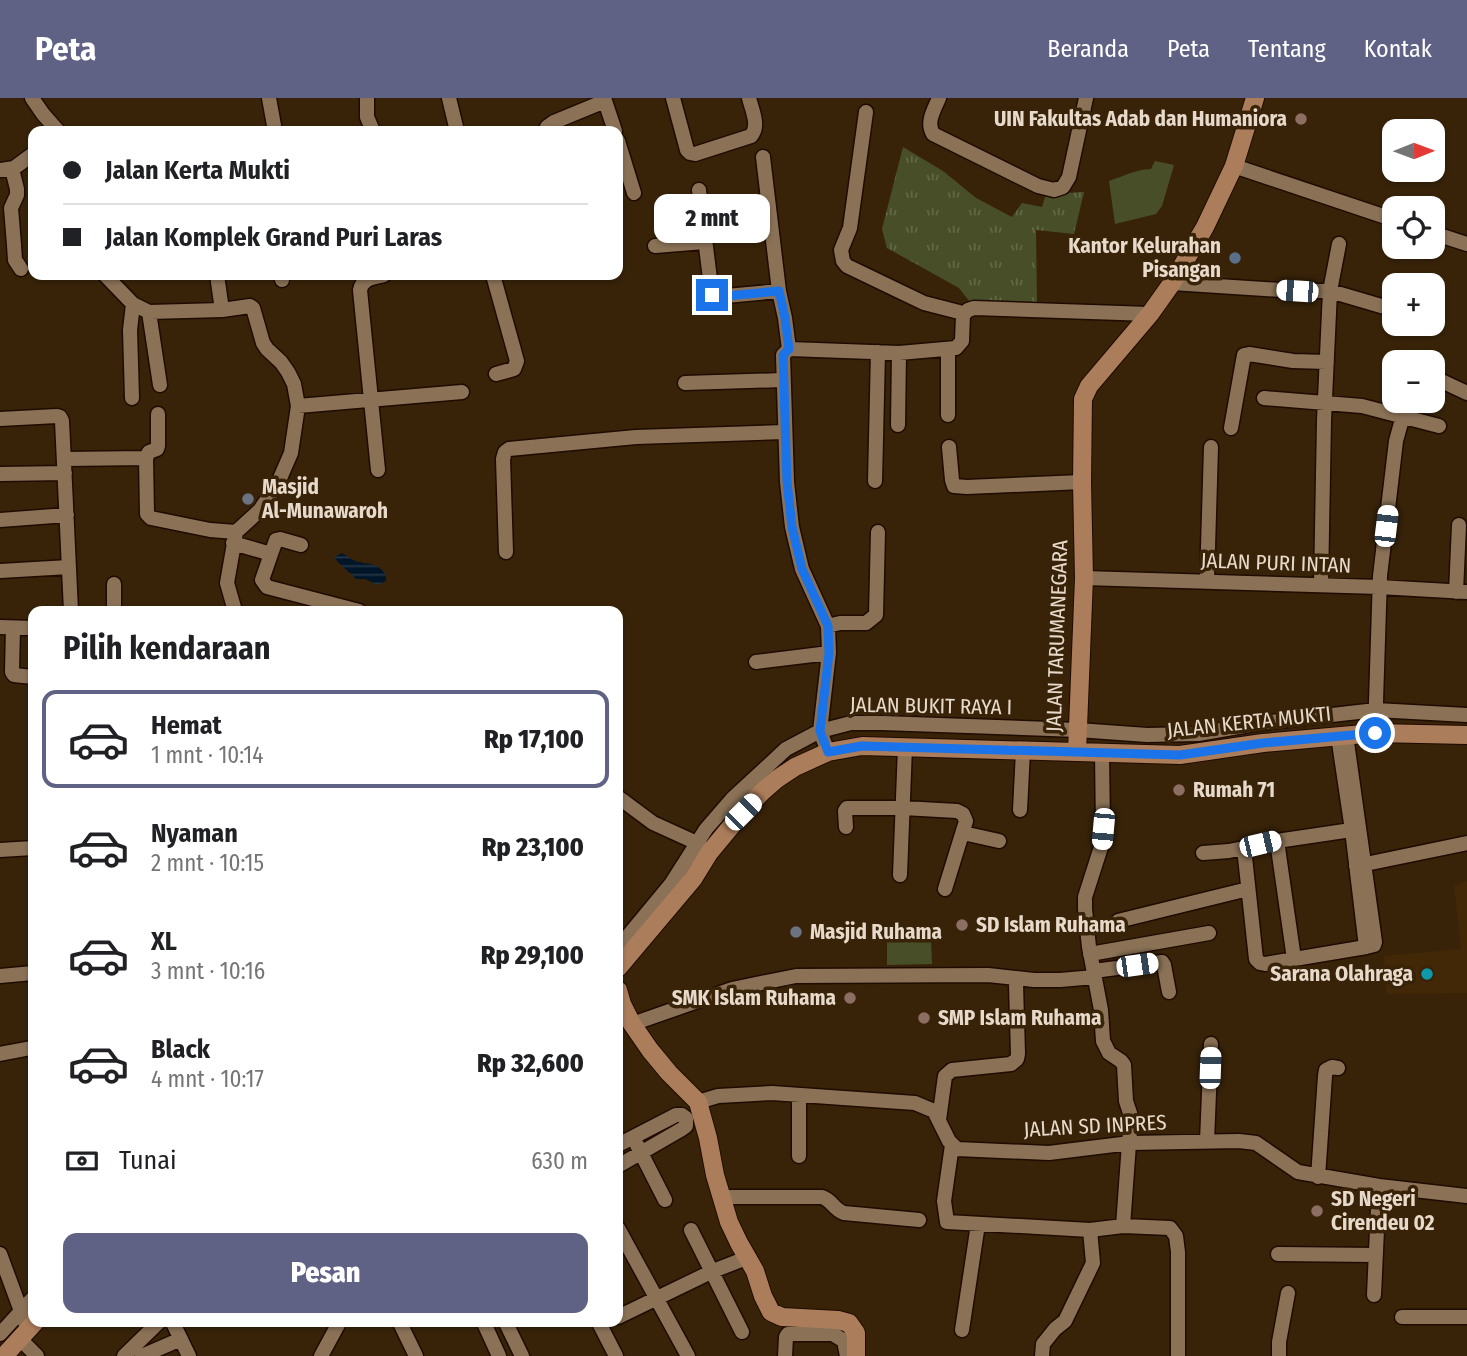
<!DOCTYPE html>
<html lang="id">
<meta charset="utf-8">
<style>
:root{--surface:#fff;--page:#f2f2f2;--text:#202124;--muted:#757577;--line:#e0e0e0;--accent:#5f6185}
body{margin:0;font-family:"Fira Sans Condensed",sans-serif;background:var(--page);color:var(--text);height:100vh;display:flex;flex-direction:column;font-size:26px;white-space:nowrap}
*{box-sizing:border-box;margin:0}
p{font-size:23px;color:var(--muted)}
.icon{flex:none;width:38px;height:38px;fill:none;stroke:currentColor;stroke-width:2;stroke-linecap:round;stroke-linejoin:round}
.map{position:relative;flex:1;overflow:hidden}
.panel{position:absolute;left:28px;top:508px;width:595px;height:721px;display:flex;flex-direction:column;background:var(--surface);border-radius:14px;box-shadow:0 2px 5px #0004}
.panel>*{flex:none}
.banner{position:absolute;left:28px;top:28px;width:595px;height:154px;border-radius:14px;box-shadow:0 2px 5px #0004;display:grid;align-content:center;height:154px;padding:0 35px;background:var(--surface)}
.needle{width:46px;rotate:89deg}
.tools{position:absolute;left:1382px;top:21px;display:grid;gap:14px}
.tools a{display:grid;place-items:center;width:63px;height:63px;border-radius:14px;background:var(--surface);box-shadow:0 2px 5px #0004;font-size:35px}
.end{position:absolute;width:32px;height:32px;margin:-16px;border:9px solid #1a73e8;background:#fff;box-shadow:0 0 0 4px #fff}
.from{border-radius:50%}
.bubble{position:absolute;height:49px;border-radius:14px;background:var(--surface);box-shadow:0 2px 5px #0004;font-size:23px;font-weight:800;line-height:49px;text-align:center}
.car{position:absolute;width:21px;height:42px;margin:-21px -10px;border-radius:9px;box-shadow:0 0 5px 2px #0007;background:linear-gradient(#fff 24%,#345 0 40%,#fff 0 76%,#345 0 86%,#fff 0)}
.banner b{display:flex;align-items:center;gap:24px;height:66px;font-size:26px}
.banner b+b{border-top:2px solid var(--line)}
.banner i{width:18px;height:18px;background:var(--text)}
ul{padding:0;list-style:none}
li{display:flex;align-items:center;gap:21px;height:98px;margin:0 14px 10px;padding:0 21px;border:4px solid transparent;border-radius:14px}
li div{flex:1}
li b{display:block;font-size:26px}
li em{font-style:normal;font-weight:800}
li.selected{border-color:var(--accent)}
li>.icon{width:63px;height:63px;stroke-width:1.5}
h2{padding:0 35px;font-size:32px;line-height:84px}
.pay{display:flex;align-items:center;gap:18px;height:77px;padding:0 35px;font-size:26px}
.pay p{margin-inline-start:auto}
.cta{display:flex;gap:14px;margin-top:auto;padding:14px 35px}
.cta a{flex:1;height:80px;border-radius:14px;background:var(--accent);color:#fff;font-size:28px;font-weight:800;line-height:80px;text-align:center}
header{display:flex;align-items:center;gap:42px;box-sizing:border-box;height:98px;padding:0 35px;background:var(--accent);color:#fff}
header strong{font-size:33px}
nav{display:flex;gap:38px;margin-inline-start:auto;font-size:24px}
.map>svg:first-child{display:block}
</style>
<header>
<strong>Peta</strong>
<nav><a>Beranda</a><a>Peta</a><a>Tentang</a><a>Kontak</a></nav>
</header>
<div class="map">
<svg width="1467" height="1258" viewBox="0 0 1467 1258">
<defs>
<pattern id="grass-tufts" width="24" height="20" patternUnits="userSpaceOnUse" patternTransform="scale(1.75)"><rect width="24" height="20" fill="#484f28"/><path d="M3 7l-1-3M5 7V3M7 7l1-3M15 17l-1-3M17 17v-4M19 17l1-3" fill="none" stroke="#626846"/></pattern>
<pattern id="water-rules" width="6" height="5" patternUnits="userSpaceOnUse" patternTransform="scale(1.75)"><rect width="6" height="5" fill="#001628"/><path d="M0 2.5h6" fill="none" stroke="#253746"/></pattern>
</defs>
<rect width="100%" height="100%" fill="#382309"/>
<path fill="#422806" d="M1467,783V895L1386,896L1384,858L1461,851L1454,788Z"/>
<path fill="url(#grass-tufts)" d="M903,49L943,73L976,100L1012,119L1022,105L1042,109L1046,96L1084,94L1074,136L1036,132L1037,206L970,204L959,190L887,150L882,131Z"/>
<path fill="#484f28" d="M1155,63L1174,67L1162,108L1156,116L1115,126L1109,83C1124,78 1134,72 1151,71Z
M931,840L932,866L887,867V842Z"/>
<path fill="url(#water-rules)" d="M342,455C347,458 353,463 359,464C373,467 377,465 386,477V483L378,487L365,481H356C349,473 338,466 334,459Z"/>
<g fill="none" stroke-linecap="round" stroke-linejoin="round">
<g stroke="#1f0b00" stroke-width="17">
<path id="street" d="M32,0L43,16L58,33
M269,0L275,33
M367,0V19L373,33
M449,0L457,33
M604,0L615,33
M673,0L687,52L690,55L695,56L751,38C760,28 752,12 749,0
M939,0C934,12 926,24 933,36L1038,88L1054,92L1063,89L1069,79L1086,0
M866,14L850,130L841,152L843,163L847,168L924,205L959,214L963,217
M546,33L547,29L554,24L605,3
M618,43L634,95
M763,59L779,193L785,220L789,251
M1234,68L1395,122
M12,71L17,91V97L11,110L14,147L15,162L21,171
M0,72L14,70L33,56
M699,92L712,197L715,199L779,193
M1433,135L1467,146
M655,148L704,144
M105,177L133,206L149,214L160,287
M217,177L222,212
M281,177L282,182
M493,177L517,263L514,271L496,276
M1172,185L1297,193H1330L1388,210
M149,214L222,212L250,208L253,210L263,245L267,251L281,264L288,274L294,286L298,308L291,355L278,385L260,412L236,434L227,485L235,513
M963,217L968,212L974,210L1150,216
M789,251L783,257L787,384L792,429L802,471L828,528L829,555L820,633L828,654
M789,251L899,255L956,250L962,243L963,217
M1433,279L1467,295
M685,285L783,282
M132,300L130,232L133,206
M1264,300L1362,308L1439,328
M298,308L462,294
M948,317V251
M0,321L57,318L60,319L62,323L71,513
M898,327L899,255
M1231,330L1244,257L1249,256L1293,263L1327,264
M949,349L952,382L954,388L967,389L1082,384
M146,360L149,354L157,351L158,348V316
M65,361L146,360L147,416L151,420L210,432L236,434
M378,372L360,192C362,180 374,180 384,177
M0,376L65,375
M875,383L878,254
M0,422L67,417
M233,445L271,456L262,482L267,489L359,513
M506,454L503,361L505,354L509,351L636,339L784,334
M271,456L276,442L280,441L301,447
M0,473L69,469
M1084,480L1379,489L1467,494
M1207,483L1211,349
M1321,487L1324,322L1330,193L1339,146
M1456,494L1459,427
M114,513V486
M828,528L840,525H866L876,517L878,434
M0,529L33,530
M13,530L12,574L14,577L33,579
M756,564L829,555
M1375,635L1380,478L1396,343L1407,303
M1338,638L1352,732L1366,849L1374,847L1375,844L1346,637
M1102,655L1103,731L1102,746L1085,799V811L1089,849L1101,912L1103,943L1109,955L1121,963L1124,967L1126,1003L1131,1018L1123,1128
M618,699L653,725L697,745L703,750
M1020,712L1023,653
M846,729L845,713L847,710H903L957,713L963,716L966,723L945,791
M963,735L999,743
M1277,743L1294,861
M1244,750L1256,861L1260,865L1265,866L1366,849
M0,752L33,750
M1203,755L1229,753L1277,743L1358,731
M1356,768L1467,745
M900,777L905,649
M1118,823L1248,791
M618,850L671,786L706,731L732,701L786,651L820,633L851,625H882L1078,632L1147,637L1198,636L1261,625L1376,612L1467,617
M1090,856L1209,835
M1094,873L1162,864L1164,867L1169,894
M0,878L33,875
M632,926L732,891L796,878L988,877L1034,882H1060L1095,879
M0,956L31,950
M698,1004L718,998L772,995L915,1005L934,1013L949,1043L957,1051L1049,1055L1130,1045L1239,1043L1256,1045L1298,1074L1379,1088L1467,1098
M939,1022L945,978L952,972L1011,966L1017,961L1018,956L1016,886
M1207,1043L1211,946
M618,1047L676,1017H682L686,1020V1028L682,1031L618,1068
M637,1047L665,1102
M952,1047L944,1103L947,1124L1090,1132
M799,1058V997
M1318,1079L1325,978L1326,972L1332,969L1338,970
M722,1099H822C832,1102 834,1112 844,1115L919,1122
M618,1130L688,1258
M691,1132L742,1234
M0,1156L28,1232
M1278,1156L1375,1157
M1374,1197L1379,1088
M618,1219L713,1173L749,1159
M1402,1219H1467
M172,1223L189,1258
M399,1223L416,1258
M483,1223L499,1258
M505,1223L522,1258
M598,1223L616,1258
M962,1232L978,1126
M0,1236L33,1200
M20,1241L37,1258
M124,1258L160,1223
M142,1258L181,1241
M321,1258L340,1223
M785,1258L786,1239L788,1236H833L844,1243L847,1258
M1042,1258L1043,1246L1055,1231L1065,1223L1093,1165L1090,1132L1123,1128L1170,1130L1176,1138L1178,1154V1258
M1279,1258V1244L1288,1195"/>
</g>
<g stroke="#1f0b00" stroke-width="20">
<path id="secondary" d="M1077,654L1084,480L1082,384L1083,301L1089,288L1150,216L1172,185L1205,129L1234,68L1255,0
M618,870L693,781L709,755L743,714L762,694L777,681L795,669L828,654L862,648L1180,657L1263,645L1375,635L1467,637
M618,892L622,906L632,926L650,952L669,975L698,1004L708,1040L715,1077L729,1124L739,1145L755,1173L763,1198L771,1214L782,1219L838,1222L849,1225L856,1235V1258
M4,1258L36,1223"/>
</g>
<use href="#street" stroke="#8b7257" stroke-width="14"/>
<use href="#secondary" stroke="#ac7d5a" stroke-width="18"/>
</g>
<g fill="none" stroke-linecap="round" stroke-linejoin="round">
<path stroke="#1a73e8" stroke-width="9" d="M712,197L715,199L779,193L785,220L789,251L783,257L787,384L792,429L802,471L828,528L829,555L820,633L828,654L862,648L1180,657L1263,645L1375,635"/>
</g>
<g fill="#8d6e63" stroke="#382309" stroke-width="2.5">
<circle cx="1301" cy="21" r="7"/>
<circle cx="1179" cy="692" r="7"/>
<circle cx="962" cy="827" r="7"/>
<circle cx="850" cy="900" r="7"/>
<circle cx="924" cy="920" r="7"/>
<circle cx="1317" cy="1113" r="7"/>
</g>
<circle fill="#5c6f8a" stroke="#382309" stroke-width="2.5" cx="1235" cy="160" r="7"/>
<g fill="#6b7280" stroke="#382309" stroke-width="2.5">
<circle cx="248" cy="401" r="7"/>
<circle cx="796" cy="834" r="7"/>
</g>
<circle fill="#0f9aa8" stroke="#382309" stroke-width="2.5" cx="1427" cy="876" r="7"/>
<g text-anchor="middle" stroke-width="7" stroke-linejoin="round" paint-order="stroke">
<g font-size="21" font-weight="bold" fill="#e8dacb" stroke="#382309" text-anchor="start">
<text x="1287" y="28" text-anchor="end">UIN Fakultas Adab dan Humaniora</text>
<text x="1221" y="155" text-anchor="end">Kantor Kelurahan<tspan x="1221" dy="24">Pisangan</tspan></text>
<text x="262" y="396">Masjid<tspan x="262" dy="24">Al-Munawaroh</tspan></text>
<text x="1193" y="699">Rumah 71</text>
<text x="976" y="834">SD Islam Ruhama</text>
<text x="810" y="841">Masjid Ruhama</text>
<text x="1413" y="883" text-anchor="end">Sarana Olahraga</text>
<text x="836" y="907" text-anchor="end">SMK Islam Ruhama</text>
<text x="938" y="927">SMP Islam Ruhama</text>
<text x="1331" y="1108">SD Negeri<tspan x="1331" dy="24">Cirendeu 02</tspan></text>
</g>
<g font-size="21" fill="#e8dacb" stroke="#382309">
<text transform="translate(1276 465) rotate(2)" y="7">JALAN PURI INTAN</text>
<text transform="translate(1057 538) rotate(-88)" y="7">JALAN TARUMANEGARA</text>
<text transform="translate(931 608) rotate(1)" y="7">JALAN BUKIT RAYA I</text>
<text transform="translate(1249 624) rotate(-6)" y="7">JALAN KERTA MUKTI</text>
<text transform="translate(1095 1028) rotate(-3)" y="7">JALAN SD INPRES</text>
</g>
</g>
</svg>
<div class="tools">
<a><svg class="needle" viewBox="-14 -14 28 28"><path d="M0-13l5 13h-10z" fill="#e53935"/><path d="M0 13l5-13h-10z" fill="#757577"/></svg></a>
<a><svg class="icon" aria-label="locate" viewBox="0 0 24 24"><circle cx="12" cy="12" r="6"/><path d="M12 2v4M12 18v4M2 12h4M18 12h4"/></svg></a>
<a>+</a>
<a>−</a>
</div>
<i class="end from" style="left:1375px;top:635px"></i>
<i class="end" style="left:712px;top:197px"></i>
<div class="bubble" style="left:654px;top:96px;width:116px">2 mnt</div>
<i class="car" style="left:1297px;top:193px;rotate:274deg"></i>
<i class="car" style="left:1386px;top:428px;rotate:7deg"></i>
<i class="car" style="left:743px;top:714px;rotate:45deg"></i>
<i class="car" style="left:1103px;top:731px;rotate:185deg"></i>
<i class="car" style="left:1260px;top:746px;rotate:77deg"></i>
<i class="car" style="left:1137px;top:867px;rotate:82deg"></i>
<i class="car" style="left:1210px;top:970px;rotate:2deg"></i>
<div class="banner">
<b><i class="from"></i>Jalan Kerta Mukti</b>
<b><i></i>Jalan Komplek Grand Puri Laras</b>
</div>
<section class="panel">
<h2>Pilih kendaraan</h2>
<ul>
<li class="selected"><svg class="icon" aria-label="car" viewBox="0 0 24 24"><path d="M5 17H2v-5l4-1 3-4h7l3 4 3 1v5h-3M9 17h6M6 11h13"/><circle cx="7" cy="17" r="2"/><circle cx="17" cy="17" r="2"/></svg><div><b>Hemat</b><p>1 mnt · 10:14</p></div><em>Rp 17,100</em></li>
<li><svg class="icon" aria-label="car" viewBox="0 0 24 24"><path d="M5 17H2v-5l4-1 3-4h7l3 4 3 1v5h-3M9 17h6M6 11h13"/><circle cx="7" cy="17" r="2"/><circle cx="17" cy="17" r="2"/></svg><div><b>Nyaman</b><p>2 mnt · 10:15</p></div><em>Rp 23,100</em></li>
<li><svg class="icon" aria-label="car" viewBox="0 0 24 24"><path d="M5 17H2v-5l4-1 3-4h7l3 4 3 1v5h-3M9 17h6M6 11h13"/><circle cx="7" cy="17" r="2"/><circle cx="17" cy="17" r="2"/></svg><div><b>XL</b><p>3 mnt · 10:16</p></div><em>Rp 29,100</em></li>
<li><svg class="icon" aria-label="car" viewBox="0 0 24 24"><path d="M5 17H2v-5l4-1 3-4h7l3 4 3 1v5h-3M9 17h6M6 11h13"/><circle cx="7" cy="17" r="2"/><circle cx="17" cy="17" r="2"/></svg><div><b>Black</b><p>4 mnt · 10:17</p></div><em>Rp 32,600</em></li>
</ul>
<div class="pay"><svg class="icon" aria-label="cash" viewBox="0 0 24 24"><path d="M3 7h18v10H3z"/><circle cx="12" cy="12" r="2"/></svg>Tunai<p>630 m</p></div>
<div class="cta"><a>Pesan</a></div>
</section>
</div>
